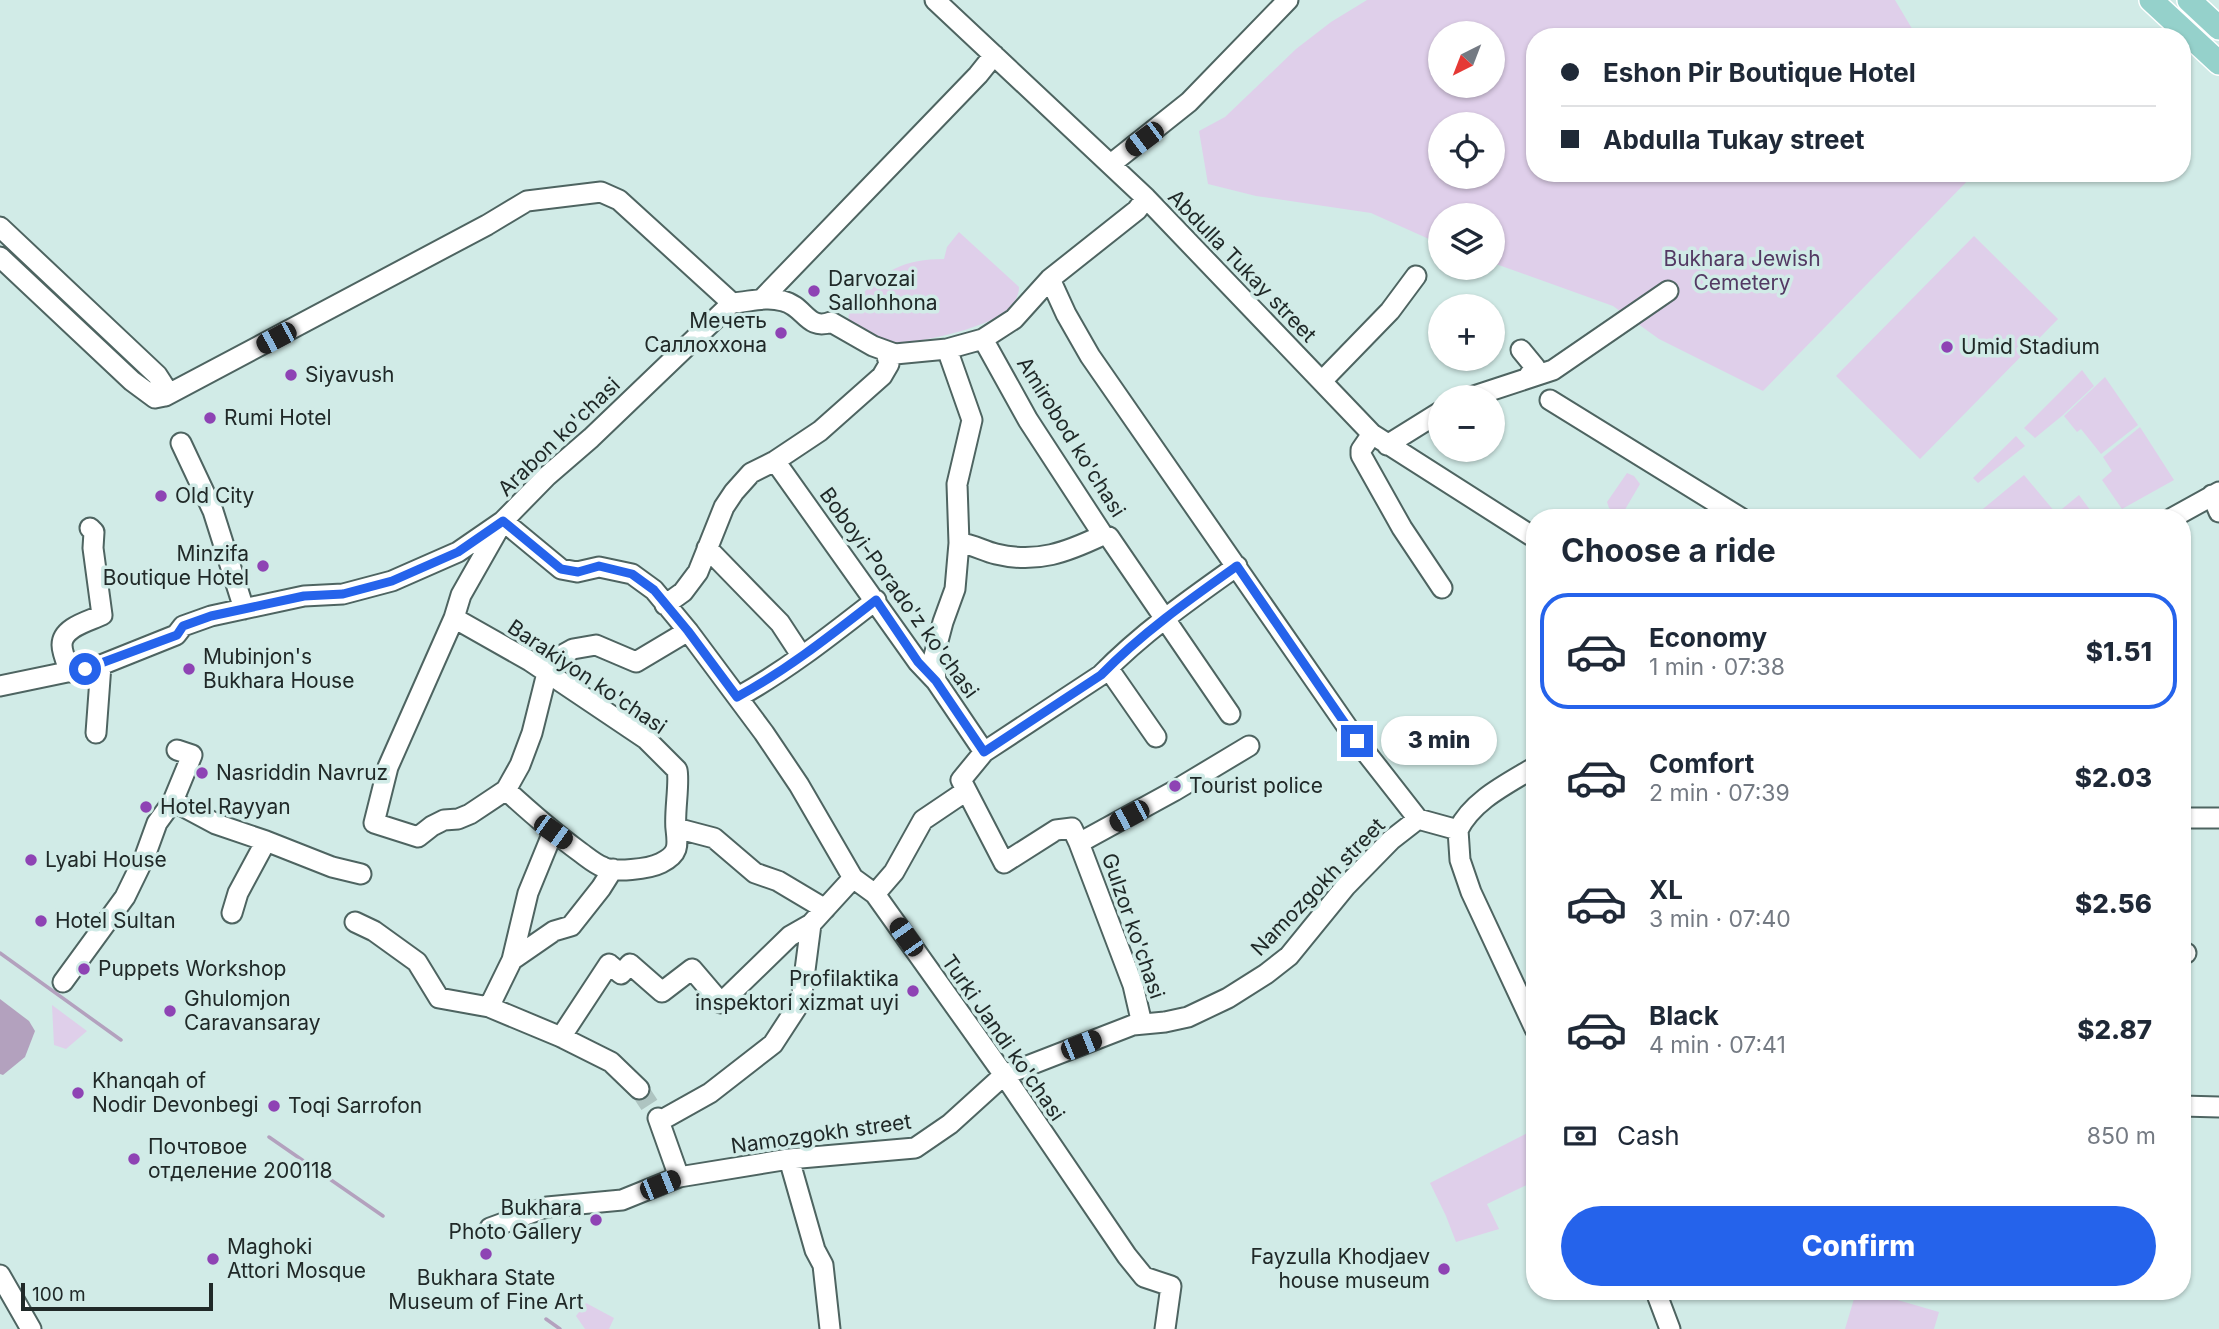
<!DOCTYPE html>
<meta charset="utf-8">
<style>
:root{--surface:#fff;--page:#f2f2f3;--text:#1f2937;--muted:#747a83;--line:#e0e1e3;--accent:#2563eb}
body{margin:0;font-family:Inter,sans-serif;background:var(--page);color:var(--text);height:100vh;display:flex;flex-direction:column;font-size:26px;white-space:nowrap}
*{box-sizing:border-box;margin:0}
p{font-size:23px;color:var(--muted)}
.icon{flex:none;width:38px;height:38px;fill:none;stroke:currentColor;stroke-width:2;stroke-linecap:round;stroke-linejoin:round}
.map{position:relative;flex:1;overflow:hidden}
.side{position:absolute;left:1526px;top:509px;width:665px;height:791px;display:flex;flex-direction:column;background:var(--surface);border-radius:28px;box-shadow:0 2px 5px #0004}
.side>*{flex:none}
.banner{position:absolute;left:1526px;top:28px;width:665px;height:154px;border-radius:28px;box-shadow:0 2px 5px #0004;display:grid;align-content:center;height:154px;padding:0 35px;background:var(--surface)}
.needle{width:46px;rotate:222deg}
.fabs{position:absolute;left:1428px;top:21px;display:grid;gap:14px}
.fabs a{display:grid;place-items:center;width:77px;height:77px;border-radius:50%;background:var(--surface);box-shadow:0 2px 5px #0004;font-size:35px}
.scale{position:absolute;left:21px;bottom:18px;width:192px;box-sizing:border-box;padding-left:7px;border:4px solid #202928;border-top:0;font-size:19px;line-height:24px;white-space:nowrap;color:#202928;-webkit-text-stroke:5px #d1ebe7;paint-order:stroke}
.end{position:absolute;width:32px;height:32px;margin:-16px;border:9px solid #2563eb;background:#fff;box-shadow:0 0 0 4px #fff}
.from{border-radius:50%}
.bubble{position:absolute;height:49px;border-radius:24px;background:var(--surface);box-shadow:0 2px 5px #0004;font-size:23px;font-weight:800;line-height:49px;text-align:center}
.car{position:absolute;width:21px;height:42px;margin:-21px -10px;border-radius:9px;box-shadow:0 0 5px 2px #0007;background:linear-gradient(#222 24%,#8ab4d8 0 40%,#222 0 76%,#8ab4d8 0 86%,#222 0)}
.banner b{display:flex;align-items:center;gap:24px;height:66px;font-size:26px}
.banner b+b{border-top:2px solid var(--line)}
.banner i{width:18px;height:18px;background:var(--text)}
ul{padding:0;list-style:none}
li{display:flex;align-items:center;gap:21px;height:116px;margin:0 14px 10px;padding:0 21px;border:4px solid transparent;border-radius:28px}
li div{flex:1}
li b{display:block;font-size:26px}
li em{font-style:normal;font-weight:800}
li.on{border-color:var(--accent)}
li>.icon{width:63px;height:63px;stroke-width:1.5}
h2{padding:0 35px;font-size:32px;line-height:84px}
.pay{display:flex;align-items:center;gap:18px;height:77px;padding:0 35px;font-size:26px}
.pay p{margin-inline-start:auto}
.button{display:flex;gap:14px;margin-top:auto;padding:14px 35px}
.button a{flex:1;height:80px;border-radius:42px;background:var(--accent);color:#fff;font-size:28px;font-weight:800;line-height:80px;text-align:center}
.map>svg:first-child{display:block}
</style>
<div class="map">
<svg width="2219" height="1329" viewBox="0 0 2219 1329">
<rect width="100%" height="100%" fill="#d1ebe7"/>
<path fill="#dfcfea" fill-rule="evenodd" d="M1367,0H1895L1917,37H1535V173H1975L1763,391L1659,339L1613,306L1493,263V215H1440V244L1371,213L1256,196L1208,184L1199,131L1225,117L1296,49L1331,22ZM1440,33H1493V86H1440ZM1440,124H1493V177H1440Z
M959,232L1019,287C1019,328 920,340 890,346L849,323C847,313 852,306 858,299C883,270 905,259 944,259L947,247Z
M1974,236L2058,319L1920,459L1836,376Z
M2082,370L2094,386L2063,415L2035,438L2024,428Z
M2105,377L2138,425L2101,454L2081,429L2077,432L2064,416Z
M2140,427L2174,480L2122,509L2102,480L2112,471L2103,457Z
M2016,436L2025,446L1978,483L1973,478Z
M1627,473L1634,476L1640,484L1623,513L1619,515L1609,508L1607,502Z
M2024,475L2055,512L2048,518H1972Z
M2079,495L2096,518H2051Z
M52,1005L87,1031L66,1049L54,1045Z
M1535,1129V1181L1487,1204L1499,1229L1456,1242L1446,1216L1430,1183Z
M1856,1292H1870L1939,1312L1934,1329H1845Z
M586,1303L614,1318L609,1329H585L576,1316Z"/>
<path fill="#b3a1be" d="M0,999L29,1021L35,1031L25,1057L3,1075L0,1074Z"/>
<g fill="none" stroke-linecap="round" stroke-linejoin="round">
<path stroke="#b3a1be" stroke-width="3.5" d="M0,953L121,1040
M269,1137L383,1216
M546,1319L560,1329"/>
<path stroke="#aec4c1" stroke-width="19" stroke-dasharray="19 10" stroke-linecap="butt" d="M639,1089L658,1118"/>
<g stroke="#4e6461" stroke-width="23">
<path id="minor" d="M935,0L1146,198L1372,434L1535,538
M1111,164L1189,102L1288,0
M0,227L157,375L168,392L165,396
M0,257L132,381L155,398L165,396L487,225L527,201L601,192L619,200L732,303
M1050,279L1066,314L1090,356L1357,741L1418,819
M763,298L978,75L994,55
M732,303C750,302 765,296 783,301C805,306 807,331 831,322L873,346L895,354L947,349L983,339L1014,319L1050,279L1137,210L1146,198
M983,339L1028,420L1103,535L1109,537L1230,714
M1521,350L1535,367L1528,377
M1322,381L1390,311L1416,276
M1471,397L1553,370L1668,291
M1550,400L1741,518
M1372,434L1361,450V455L1402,528L1442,588
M181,443L213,511L244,609
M1387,445L1440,412
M775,461L918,662L936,681L984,752
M2212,495L2219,512
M2172,518L2219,492
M959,543C973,544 983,551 996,554C1037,564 1067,552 1103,535
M707,548L780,623L801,655
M665,605L683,592L698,572L724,507L734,492L751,473L775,461L820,431L882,376L889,364L886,352
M454,618L530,661L646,739L677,770C680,781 674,814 676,829C678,846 679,854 661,863C649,869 614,873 603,867C595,864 587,857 580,852C554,833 530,812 506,790
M688,631L636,662L596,645L573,649L555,659L547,673L532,733L520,765L506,790L470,814L458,819L444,820L432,826L418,837L374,823L388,767L454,618L461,595L503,521L547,476L591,438L732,303
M1108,668L1156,737
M70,672C67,664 62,653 62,645C62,627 90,621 102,615L93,548L94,532L90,528
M936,681L934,656L943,622L955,589L959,543L957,484L972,420L947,349
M0,686L101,665L176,635L183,626L211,616L304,596L343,594L392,581L458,552L503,521L561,569L577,572L599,567L632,574L654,590L688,631L764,733L799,785L853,878L875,894L1004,1075L1127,1256L1144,1277L1171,1286L1165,1329
M738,697C787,670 831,635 876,600
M96,733L101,665
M173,801L216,824L266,841L332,867L361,874
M2190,818H2219
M676,828L714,838L755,873L778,881L825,909
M1458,830L1460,860L1471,892L1535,1029
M1458,830C1473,800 1507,784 1535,767
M1079,843L1174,791L1249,746
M875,894L894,872L923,820L966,791
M232,913L238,893L266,841
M355,922L374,931L417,962L439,998L489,1007L561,1037L611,1062L639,1089
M2182,953H2186
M512,960L554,931L571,926L601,888L613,869
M63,982L125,897L145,856L157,823L173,801L192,755L177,750
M489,1007L512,960L528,893L553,832
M1142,1024L1133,985L1079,843L1072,828L1056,830L1004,863L961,780L984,752L1101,675C1142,633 1189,600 1237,566
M561,1037L609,964L621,974L630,964L662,992L692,969L721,1003L790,936L811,924L853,878
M2182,1106L2219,1107
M658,1118L679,1177
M660,1121L710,1093L773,1044L801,1001L811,924
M789,1159L815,1250L823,1265L830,1329
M490,1228L547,1207L622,1200L679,1177L789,1159L915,1148L950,1124L1004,1075L1133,1025L1165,1022L1188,1017L1228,998L1266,974L1289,956L1346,886L1391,840L1418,819L1458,830
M0,1275L31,1329
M1656,1292L1670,1329"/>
</g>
<g stroke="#fff" stroke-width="26">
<path id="major" d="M2151,0L2219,63
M2189,0L2219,28"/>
</g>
<use href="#minor" stroke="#fff" stroke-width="19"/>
<use href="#major" stroke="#95d1cb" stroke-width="23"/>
</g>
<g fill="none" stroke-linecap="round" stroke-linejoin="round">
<path stroke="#2563eb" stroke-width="9" d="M85,669L177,635L183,626L211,616L304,596L343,594L392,581L458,552L503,521L561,569L578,572L599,566L632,574L654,590L688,631L737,697C787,670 831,635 876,600L918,662L936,681L984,752L1101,675C1142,633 1189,600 1237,566L1357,741"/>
</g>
<g fill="#8e43b4" stroke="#d1ebe7" stroke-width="2.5">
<circle cx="814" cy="291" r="7"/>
<circle cx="781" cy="333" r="7"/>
<circle cx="1947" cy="347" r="7"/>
<circle cx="291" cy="375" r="7"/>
<circle cx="210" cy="418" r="7"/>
<circle cx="161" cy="496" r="7"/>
<circle cx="263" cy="566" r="7"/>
<circle cx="189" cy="669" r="7"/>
<circle cx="202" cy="773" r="7"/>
<circle cx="1175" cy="786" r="7"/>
<circle cx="146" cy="807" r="7"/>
<circle cx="31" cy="860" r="7"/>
<circle cx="41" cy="921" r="7"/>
<circle cx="84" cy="969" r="7"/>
<circle cx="913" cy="991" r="7"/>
<circle cx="170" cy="1011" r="7"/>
<circle cx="78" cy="1093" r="7"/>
<circle cx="274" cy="1106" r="7"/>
<circle cx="134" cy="1159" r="7"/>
<circle cx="596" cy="1220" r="7"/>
<circle cx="486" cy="1254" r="7"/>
<circle cx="213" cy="1259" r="7"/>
<circle cx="1444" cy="1269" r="7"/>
</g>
<g text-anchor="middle" stroke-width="7" stroke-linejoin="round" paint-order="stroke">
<g font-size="21" fill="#533963" stroke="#d1ebe7">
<text x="1742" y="266">Bukhara Jewish<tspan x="1742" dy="24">Cemetery</tspan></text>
</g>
<g font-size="21" fill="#202928" stroke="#d1ebe7">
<text transform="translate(1242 266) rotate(46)" y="7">Abdulla Tukay street</text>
<text transform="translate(559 437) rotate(-44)" y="7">Arabon ko'chasi</text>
<text transform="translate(1071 437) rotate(58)" y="7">Amirobod ko'chasi</text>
<text transform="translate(899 593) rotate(54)" y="7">Boboyi-Porado'z ko'chasi</text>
<text transform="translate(587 677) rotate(34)" y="7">Barakiyon ko'chasi</text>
<text transform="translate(1318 887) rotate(-46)" y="7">Namozgokh street</text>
<text transform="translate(1133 926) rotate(71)" y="7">Gulzor ko'chasi</text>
<text transform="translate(1003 1038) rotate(55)" y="7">Turki Jandi ko'chasi</text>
<text transform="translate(821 1134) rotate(-8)" y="7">Namozgokh street</text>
</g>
<g font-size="21" fill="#202928" stroke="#d1ebe7" text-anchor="start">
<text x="828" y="286">Darvozai<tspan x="828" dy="24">Sallohhona</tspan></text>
<text x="767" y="328" text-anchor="end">Мечеть<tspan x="767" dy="24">Саллоххона</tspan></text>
<text x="1961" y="354">Umid Stadium</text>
<text x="305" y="382">Siyavush</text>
<text x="224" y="425">Rumi Hotel</text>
<text x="175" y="503">Old City</text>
<text x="249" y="561" text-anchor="end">Minzifa<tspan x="249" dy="24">Boutique Hotel</tspan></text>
<text x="203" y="664">Mubinjon's<tspan x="203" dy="24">Bukhara House</tspan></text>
<text x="216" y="780">Nasriddin Navruz</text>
<text x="1189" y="793">Tourist police</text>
<text x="160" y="814">Hotel Rayyan</text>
<text x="45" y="867">Lyabi House</text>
<text x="55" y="928">Hotel Sultan</text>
<text x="98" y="976">Puppets Workshop</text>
<text x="899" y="986" text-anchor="end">Profilaktika<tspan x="899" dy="24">inspektori xizmat uyi</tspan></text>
<text x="184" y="1006">Ghulomjon<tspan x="184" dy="24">Caravansaray</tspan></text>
<text x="92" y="1088">Khanqah of<tspan x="92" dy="24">Nodir Devonbegi</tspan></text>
<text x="288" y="1113">Toqi Sarrofon</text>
<text x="148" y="1154">Почтовое<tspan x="148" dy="24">отделение 200118</tspan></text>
<text x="582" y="1215" text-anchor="end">Bukhara<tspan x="582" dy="24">Photo Gallery</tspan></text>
<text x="227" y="1254">Maghoki<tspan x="227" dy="24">Attori Mosque</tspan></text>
<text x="1430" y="1264" text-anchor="end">Fayzulla Khodjaev<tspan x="1430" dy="24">house museum</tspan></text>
<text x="486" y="1285" text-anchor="middle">Bukhara State<tspan x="486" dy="24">Museum of Fine Art</tspan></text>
</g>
</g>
</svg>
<div class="fabs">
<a><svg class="needle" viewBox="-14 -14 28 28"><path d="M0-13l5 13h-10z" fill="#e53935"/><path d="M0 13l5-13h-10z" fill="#747a83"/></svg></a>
<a><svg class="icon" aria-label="locate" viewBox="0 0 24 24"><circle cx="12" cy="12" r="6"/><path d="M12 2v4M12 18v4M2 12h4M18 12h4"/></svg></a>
<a><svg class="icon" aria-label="layers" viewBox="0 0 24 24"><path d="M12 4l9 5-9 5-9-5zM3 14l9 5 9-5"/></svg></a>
<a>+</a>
<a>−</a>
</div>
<div class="scale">100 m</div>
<i class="end from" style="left:85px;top:669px"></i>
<i class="end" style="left:1357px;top:741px"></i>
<div class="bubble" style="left:1381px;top:716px;width:116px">3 min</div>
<i class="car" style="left:1144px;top:139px;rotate:233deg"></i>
<i class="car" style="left:276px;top:338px;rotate:242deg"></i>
<i class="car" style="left:1129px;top:816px;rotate:242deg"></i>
<i class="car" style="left:553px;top:832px;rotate:126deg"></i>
<i class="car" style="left:906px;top:937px;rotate:325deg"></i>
<i class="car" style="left:1081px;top:1045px;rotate:68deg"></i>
<i class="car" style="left:660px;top:1185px;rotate:68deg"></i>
<div class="banner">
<b><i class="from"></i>Eshon Pir Boutique Hotel</b>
<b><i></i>Abdulla Tukay street</b>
</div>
<section class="side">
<h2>Choose a ride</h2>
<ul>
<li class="on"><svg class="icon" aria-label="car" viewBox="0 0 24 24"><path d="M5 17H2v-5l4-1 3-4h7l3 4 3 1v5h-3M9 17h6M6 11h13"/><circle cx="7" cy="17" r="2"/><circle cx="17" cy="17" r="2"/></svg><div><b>Economy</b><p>1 min · 07:38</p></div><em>$1.51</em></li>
<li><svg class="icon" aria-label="car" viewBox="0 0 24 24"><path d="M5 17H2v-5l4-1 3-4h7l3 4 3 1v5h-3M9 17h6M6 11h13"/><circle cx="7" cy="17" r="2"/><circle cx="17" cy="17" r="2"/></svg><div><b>Comfort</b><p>2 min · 07:39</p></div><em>$2.03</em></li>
<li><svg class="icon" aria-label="car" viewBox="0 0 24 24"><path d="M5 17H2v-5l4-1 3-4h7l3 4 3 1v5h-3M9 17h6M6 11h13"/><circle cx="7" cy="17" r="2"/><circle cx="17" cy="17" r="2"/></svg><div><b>XL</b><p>3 min · 07:40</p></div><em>$2.56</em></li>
<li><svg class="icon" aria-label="car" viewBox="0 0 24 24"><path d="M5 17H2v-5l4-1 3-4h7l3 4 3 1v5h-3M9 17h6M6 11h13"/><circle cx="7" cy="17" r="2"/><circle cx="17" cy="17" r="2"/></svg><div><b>Black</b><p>4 min · 07:41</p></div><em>$2.87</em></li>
</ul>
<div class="pay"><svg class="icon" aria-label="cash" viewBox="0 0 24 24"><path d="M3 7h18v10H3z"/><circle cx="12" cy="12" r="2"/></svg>Cash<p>850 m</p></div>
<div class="button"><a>Confirm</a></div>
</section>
</div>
